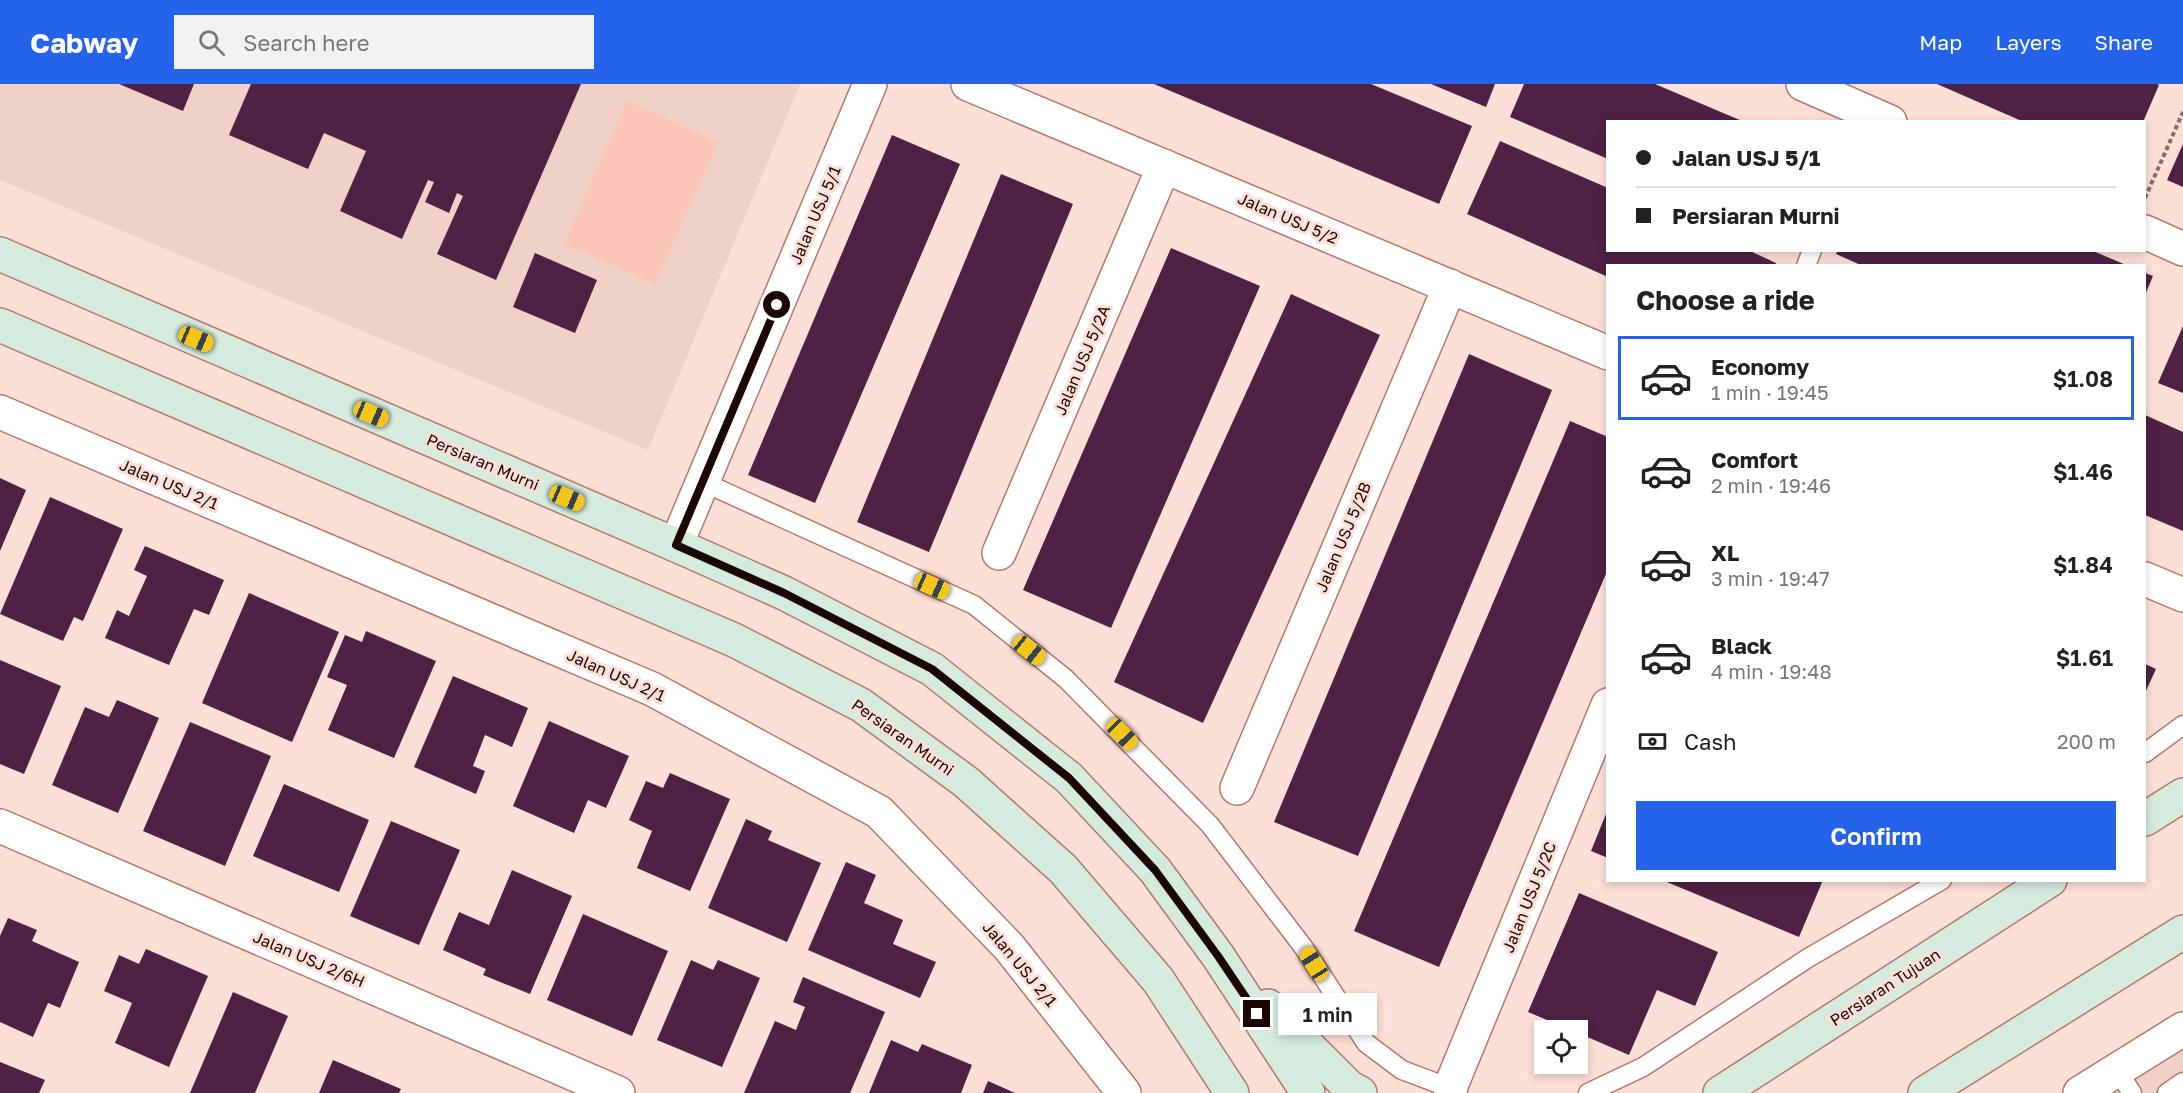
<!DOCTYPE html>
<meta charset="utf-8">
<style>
:root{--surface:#fff;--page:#f2f2f2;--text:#222;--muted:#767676;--line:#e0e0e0;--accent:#2563eb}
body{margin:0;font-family:"Golos Text",sans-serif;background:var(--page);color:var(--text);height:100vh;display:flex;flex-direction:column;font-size:22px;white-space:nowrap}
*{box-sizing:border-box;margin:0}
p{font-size:20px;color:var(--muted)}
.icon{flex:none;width:33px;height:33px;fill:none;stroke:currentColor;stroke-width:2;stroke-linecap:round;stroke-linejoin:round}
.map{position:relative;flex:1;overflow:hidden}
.details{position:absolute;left:1606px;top:180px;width:540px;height:618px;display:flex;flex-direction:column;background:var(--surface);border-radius:0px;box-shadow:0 3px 9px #0003}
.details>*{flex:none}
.guide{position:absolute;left:1606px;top:36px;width:540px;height:132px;border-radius:0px;box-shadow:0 3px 9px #0003;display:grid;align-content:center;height:132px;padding:0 30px;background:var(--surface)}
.fabs{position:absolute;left:1534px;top:936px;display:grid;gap:12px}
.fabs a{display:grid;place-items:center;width:54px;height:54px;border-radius:0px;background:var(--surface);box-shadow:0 3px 9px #0003;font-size:30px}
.end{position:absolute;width:27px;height:27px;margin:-14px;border:8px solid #1c0602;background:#fff;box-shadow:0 0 0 3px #fff}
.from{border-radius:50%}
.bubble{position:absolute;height:42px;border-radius:0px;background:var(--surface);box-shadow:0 3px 9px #0003;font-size:20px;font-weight:600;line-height:42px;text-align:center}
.car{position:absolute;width:18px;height:36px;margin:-18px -9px;border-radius:8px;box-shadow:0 0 4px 2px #0007;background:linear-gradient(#f5c518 24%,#345 0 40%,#f5c518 0 76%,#345 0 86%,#f5c518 0)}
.guide b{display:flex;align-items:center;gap:21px;height:57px;font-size:22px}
.guide b+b{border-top:2px solid var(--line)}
.guide i{width:15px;height:15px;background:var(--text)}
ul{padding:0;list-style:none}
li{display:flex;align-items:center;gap:18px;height:84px;margin:0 12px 9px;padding:0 18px;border:3px solid transparent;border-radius:0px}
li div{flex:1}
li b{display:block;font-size:22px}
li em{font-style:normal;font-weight:600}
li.selected{border-color:var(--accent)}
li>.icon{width:54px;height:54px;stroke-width:1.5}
h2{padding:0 30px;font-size:27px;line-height:72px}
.pay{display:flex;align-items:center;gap:15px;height:66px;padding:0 30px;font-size:22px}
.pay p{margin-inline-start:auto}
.primary-button{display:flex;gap:12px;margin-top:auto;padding:12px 30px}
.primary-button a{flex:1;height:69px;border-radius:0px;background:var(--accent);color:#fff;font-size:24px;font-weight:600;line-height:69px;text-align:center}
header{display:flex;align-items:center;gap:36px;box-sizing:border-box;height:84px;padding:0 30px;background:var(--accent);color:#fff}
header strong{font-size:28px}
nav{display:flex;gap:33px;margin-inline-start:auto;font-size:21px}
.search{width:420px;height:54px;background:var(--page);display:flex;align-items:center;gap:15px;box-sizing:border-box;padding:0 21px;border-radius:0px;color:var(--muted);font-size:22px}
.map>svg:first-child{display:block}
</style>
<header>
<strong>Cabway</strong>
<div class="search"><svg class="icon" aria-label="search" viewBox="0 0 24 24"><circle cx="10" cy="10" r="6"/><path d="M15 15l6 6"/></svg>Search here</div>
<nav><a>Map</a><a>Layers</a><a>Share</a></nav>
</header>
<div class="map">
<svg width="2183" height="1009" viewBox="0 0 2183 1009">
<rect width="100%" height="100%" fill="#fcdfd7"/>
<path fill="#f0d1c7" d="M0,0H800L648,366L0,96Z
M2183,963V1009H2108Z"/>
<path fill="#fbc6b7" d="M627,17L718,58L655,200L564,160Z"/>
<path fill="#4f2145" d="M119,0H194L183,27Z
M251,0H581L496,196L437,170L463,112L457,109L449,129L425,118L434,98L428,96L402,155L340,127L366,67L324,49L308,85L229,51Z
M1154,0H1371L1472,42L1439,120Z
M1431,0H1495L1486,23Z
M1524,0H1655L1742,37L1608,38V75L1510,33Z
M1937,0H2157L2159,1L2143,38H2024Z
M892,51L960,80L815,419L748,391Z
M1500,57L1608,104V166H1748L1776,179L1775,182H1608V193L1467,130Z
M2183,60V103L2167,96Z
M1001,90L1073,120L929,468L857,438Z
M1171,164L1260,202L1111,544L1023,506Z
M1838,166H2091L2126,181L1863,182L1836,170Z
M535,169L597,196L575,249L513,223Z
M2145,189L2153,192L2145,211Z
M1291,210L1380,251L1203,639L1114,598Z
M2183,242V309L2158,299Z
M1469,270L1552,306L1358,772L1274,738Z
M2145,331L2183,348V447L2145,431Z
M1570,337L1608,353V485L1439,883L1354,847Z
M0,394L26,406L0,467Z
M50,413L123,445L83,537L74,533L63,557L0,530Z
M145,462L224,496L209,531L194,525L169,581L105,554L117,526L129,532L147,492L134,486Z
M249,509L339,548L292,658L202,619Z
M366,547L436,577L394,674L328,646L347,601L327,593L345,551L362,558Z
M0,576L61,602L24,690L0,680Z
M2145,580L2156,585L2145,609Z
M453,592L528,624L512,663L485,651L473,682L485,687L476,710L414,683Z
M117,616L159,634L118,729L52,701L85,623L109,633Z
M549,637L629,672L606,724L588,716L574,749L513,722Z
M190,638L271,672L225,782L143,747Z
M670,689L730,715L690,807L637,784L652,747L629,736L646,697L663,704Z
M284,700L369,736L339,808L253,772Z
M1608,725V774L1591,767Z
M746,735L772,747L768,756L821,779L787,858L708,824Z
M391,737L460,766L419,861L350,832Z
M846,778L876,791L864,819L903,836L893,860L936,878L920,914L808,866Z
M512,786L572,812L530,910L483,891L486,885L443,866L459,828L489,841Z
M1662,796H1823L1799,853Z
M1579,809L1718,868L1695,922L1657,906L1629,971L1578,949V946H1571L1528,928Z
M583,830L668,867L632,952L547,916Z
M8,834L37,846L32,857L79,878L60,924L48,919L33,953L0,938V852Z
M146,865L208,892L169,983L115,959L132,919L104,907L119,871L139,880Z
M691,876L713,886L718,876L760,894L722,983L657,956Z
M803,893L885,928L850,1009H744L775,937L796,946L805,923L793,918Z
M233,908L288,932L255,1009H190Z
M891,956L918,968L922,960L972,981L961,1009H869Z
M333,976L401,1005L399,1009H319Z
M0,978L45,996L39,1009H0Z
M988,997L1015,1009H983Z"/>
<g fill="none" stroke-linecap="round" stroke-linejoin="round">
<g stroke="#b77765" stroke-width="21">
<path id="lane" d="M1806,182L1812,166
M703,398L974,521L1066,595L1210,741L1304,864L1366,959L1402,986L1458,1007
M2145,669L2183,641
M2117,986L2132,1009
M1588,1009L1643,983L1808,874L1942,796
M2167,1009L2183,998"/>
</g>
<g stroke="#b77765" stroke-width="36">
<path id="street" d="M968,0L1608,269
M1803,0L1890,38
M2145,148L2183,165
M0,328L652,605L879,728L1009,863L1124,1009
M676,461L870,0
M999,469L1164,82
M2145,495L2183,511
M1237,704L1450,202
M0,742L618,1009
M1450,1004L1608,621
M2080,1009L2183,945"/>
</g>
<g stroke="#b77765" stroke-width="36">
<path id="secondary" d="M0,170L676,461L784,509L932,585L1069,694L1155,786L1218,872L1308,1009
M0,241L734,556L861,621L966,698L1063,785L1158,896L1232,1009
M2145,735L2183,711
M1268,922L1349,1003L1360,1009
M1720,1009L2050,796
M1925,1009L2183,848"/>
</g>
<path stroke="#886e68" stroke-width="4" stroke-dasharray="4.5 3" stroke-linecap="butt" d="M2145,114L2183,28"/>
<use href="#lane" stroke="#fff" stroke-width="18"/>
<use href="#street" stroke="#fff" stroke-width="33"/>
<use href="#secondary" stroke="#d4ebdd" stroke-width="33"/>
</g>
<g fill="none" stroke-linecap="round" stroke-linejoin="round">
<path stroke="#1c0602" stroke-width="8" d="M777,221L676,461L784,509L932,585L1069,694L1155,786L1218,872L1257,930"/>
</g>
<g text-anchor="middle" stroke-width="6" stroke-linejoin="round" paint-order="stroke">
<g font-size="16" fill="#1c0602" stroke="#fcdfd7">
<text transform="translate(815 131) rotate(-67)" y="6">Jalan USJ 5/1</text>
<text transform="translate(1288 134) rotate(23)" y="6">Jalan USJ 5/2</text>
<text transform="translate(1082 276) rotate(-67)" y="6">Jalan USJ 5/2A</text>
<text transform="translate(483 378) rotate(23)" y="6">Persiaran Murni</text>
<text transform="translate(169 400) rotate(23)" y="6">Jalan USJ 2/1</text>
<text transform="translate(1343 453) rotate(-67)" y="6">Jalan USJ 5/2B</text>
<text transform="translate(616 591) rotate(24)" y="6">Jalan USJ 2/1</text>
<text transform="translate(903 653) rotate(35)" y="6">Persiaran Murni</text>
<text transform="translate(1529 813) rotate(-68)" y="6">Jalan USJ 5/2C</text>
<text transform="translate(309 875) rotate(23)" y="6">Jalan USJ 2/6H</text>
<text transform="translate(1020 880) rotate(50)" y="6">Jalan USJ 2/1</text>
<text transform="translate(1885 903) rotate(-33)" y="6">Persiaran Tujuan</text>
</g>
</g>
</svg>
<div class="fabs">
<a><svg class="icon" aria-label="locate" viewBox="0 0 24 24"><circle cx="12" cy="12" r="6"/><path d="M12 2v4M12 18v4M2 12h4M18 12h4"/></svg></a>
</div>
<i class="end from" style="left:777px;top:221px"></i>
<i class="end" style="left:1257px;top:930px"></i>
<div class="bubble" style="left:1278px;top:909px;width:99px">1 min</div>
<i class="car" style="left:196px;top:255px;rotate:113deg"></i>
<i class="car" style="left:371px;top:330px;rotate:113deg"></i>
<i class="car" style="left:567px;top:414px;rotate:113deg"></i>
<i class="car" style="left:932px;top:502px;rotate:114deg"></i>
<i class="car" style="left:1029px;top:566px;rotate:129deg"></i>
<i class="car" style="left:1122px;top:650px;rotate:136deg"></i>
<i class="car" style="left:1314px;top:880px;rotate:328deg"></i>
<div class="guide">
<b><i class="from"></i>Jalan USJ 5/1</b>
<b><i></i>Persiaran Murni</b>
</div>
<section class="details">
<h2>Choose a ride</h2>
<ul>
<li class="selected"><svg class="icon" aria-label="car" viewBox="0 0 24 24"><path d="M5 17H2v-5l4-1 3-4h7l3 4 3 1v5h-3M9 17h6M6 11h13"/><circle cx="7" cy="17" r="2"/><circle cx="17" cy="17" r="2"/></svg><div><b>Economy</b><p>1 min · 19:45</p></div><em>$1.08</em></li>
<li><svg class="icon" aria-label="car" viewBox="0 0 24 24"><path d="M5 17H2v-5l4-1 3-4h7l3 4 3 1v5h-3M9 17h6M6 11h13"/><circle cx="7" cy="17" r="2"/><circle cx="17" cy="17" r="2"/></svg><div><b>Comfort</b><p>2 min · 19:46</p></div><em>$1.46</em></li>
<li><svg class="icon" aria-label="car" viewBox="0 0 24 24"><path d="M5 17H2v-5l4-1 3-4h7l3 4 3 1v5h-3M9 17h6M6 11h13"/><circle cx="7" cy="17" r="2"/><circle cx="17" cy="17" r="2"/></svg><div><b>XL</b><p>3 min · 19:47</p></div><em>$1.84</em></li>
<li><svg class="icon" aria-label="car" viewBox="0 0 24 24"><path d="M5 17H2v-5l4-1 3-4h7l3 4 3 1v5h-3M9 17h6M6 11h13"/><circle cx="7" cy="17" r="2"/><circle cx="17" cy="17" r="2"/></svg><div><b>Black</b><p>4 min · 19:48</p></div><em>$1.61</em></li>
</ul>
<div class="pay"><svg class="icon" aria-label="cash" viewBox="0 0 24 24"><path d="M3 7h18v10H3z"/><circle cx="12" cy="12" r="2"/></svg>Cash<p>200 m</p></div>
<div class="primary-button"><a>Confirm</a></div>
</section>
</div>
